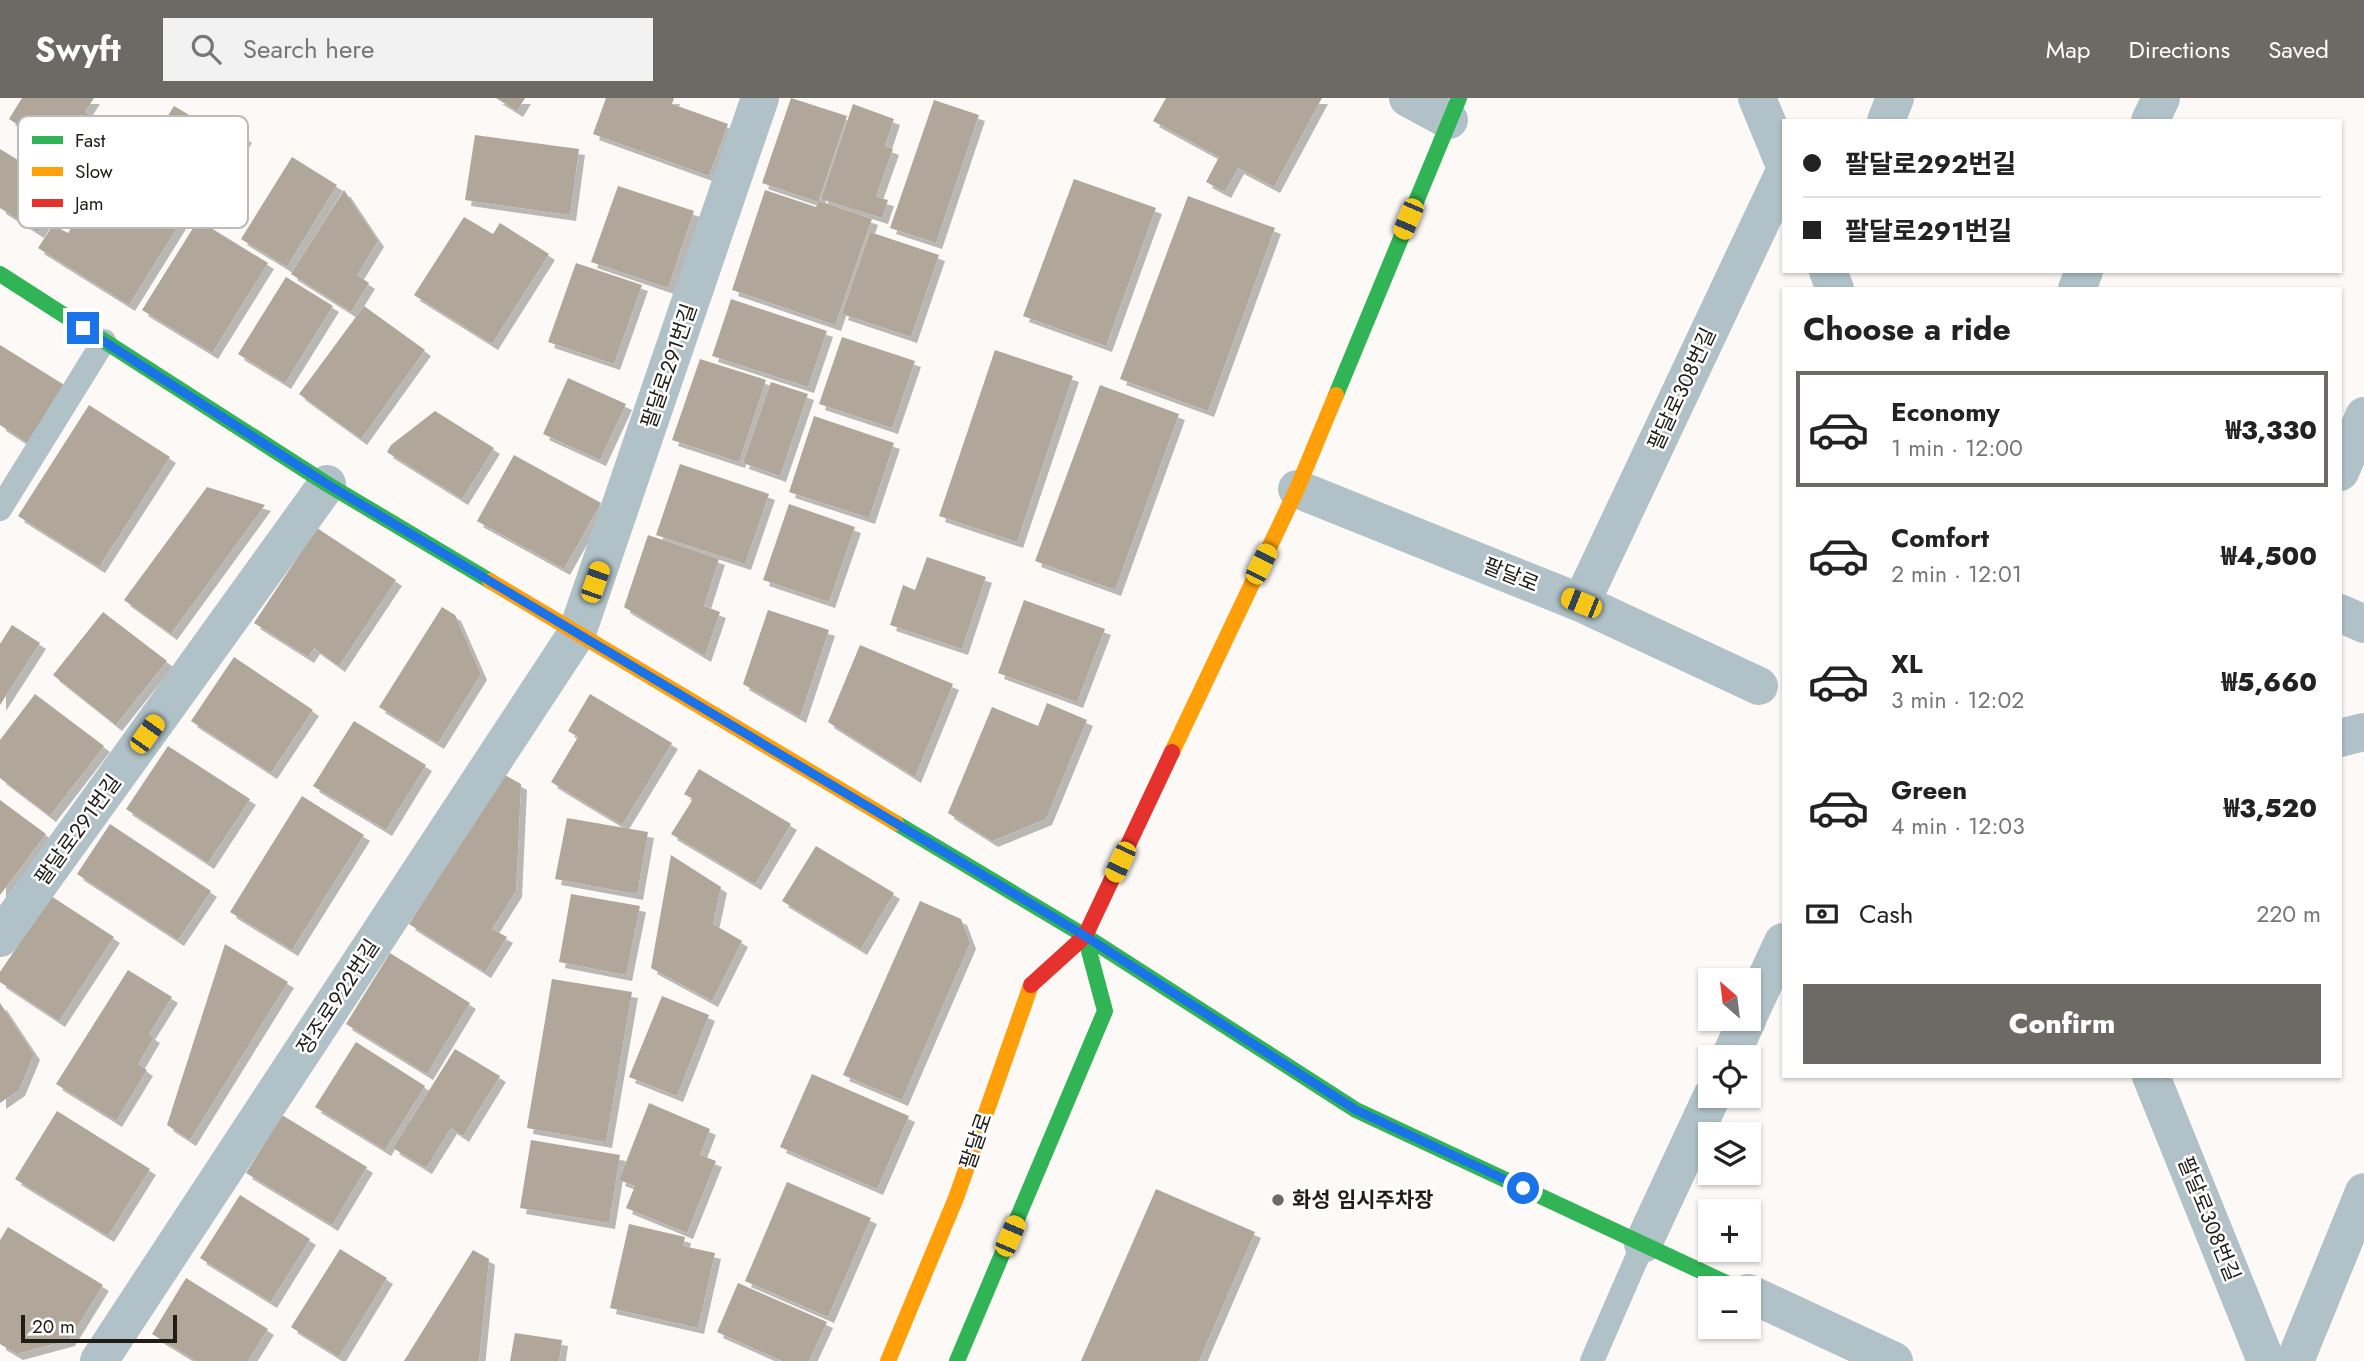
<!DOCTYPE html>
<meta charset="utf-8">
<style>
:root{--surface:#fff;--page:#f2f2f2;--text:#222;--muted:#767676;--line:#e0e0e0;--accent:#6d6a65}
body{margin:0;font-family:Jost,"Noto Sans KR",sans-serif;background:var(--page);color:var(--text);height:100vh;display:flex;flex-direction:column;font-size:26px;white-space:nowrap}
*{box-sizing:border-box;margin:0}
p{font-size:23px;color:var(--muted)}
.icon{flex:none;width:38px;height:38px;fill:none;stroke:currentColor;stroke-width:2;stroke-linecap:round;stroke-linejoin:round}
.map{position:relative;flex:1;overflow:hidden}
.sheet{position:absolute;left:1782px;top:189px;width:560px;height:791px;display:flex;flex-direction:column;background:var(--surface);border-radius:0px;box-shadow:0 2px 5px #0004}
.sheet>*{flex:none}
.hud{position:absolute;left:1782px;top:21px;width:560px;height:154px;border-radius:0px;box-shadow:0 2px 5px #0004;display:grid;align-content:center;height:154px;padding:0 21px;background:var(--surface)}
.needle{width:46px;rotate:332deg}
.fabs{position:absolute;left:1698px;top:870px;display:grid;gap:14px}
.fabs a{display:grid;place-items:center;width:63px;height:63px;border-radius:0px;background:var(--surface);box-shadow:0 2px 5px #0004;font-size:35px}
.scale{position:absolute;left:21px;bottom:18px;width:156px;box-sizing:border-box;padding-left:7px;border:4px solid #201d17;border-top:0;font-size:19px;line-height:24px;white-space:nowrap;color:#201d17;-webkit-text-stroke:5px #fff;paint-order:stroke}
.end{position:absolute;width:32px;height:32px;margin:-16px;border:9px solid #1a73e8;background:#fff;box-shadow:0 0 0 4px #fff}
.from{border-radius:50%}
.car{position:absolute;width:21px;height:42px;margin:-21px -10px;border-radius:9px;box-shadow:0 0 5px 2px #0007;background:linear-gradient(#f5c518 24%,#345 0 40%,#f5c518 0 76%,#345 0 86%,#f5c518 0)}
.hud b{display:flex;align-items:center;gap:24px;height:66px;font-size:26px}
.hud b+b{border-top:2px solid var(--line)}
.hud i{width:18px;height:18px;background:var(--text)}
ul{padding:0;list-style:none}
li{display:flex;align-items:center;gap:21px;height:116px;margin:0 14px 10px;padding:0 7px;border:4px solid transparent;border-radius:0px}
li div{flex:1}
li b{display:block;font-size:26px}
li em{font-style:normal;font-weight:800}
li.current{border-color:var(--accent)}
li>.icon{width:63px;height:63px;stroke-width:1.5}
h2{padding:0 21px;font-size:32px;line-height:84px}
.pay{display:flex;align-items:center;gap:18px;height:77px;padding:0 21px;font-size:26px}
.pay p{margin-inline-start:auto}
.primary-button{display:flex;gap:14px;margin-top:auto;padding:14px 21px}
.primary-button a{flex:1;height:80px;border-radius:0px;background:var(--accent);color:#fff;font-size:28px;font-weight:800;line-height:80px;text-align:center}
header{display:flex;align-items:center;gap:42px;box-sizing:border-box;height:98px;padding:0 35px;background:var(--accent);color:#fff}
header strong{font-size:33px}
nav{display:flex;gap:38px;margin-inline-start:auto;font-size:24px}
.search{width:490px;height:63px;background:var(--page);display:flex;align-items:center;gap:18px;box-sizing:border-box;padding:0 24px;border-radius:0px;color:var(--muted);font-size:26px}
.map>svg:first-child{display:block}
</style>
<header>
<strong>Swyft</strong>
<div class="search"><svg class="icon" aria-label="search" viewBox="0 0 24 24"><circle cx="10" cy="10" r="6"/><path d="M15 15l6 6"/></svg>Search here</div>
<nav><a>Map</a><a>Directions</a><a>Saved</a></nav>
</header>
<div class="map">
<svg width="2364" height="1263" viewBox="0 0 2364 1263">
<defs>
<filter id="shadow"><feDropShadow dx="6" dy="6" stdDeviation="0" flood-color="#0004"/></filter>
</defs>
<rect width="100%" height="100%" fill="#fcf9f6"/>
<path fill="#b0a79a" filter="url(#shadow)" d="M22,0H94L85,14L106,27L78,73L44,52L48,46L9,21Z
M496,0H525L517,13Z
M606,0H674L672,6L728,26L709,78L593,36Z
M791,0L847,18L818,104L762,85Z
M1166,0H1322L1274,89L1238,70L1225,94L1206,84L1219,59L1153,23Z
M934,2L979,17L936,145L890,130Z
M853,6L894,21L885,48L893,51L876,99L888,102L882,120L821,101Z
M174,8L211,30L217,21L246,39L227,69L234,73L204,119L190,109L129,207L38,150L53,127L68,135L112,63L183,106L133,74Z
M475,37L579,51L570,117L465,102Z
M0,51L65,91L38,134L0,110Z
M292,59L337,87L287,169L241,141Z
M1074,81L1156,110L1106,248L1023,218Z
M618,88L694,113L668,190L591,164Z
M344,92L378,143L357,177L369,185L351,214L291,176Z
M765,92L816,109L819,103L872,121L835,227L732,192Z
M1188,98L1275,130L1208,313L1120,281Z
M464,119L493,136L500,125L549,156L492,246L414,197Z
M198,122L268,165L212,255L142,212Z
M870,134L939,157L911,239L842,216Z
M576,165L642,187L614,266L548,244Z
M286,179L333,208L285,285L238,256Z
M731,201L827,233L808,289L712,258Z
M364,208L425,252L361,341L299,296Z
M842,239L915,263L892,330L819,306Z
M0,247L66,288L29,346L0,327Z
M995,252L1073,278L1017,444L939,418Z
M700,261L766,282L739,364L672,342Z
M568,280L626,306L600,362L543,336Z
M771,284L808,296L780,378L743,365Z
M1100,287L1179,316L1115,492L1035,463Z
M89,307L170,359L99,469L18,418Z
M435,313L494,350L462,401L387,354L391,347Z
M814,318L894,345L869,420L789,394Z
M514,357L601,405L564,471L477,423Z
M680,366L769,396L745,466L656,437Z
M207,389L265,407L171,536L124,502Z
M789,406L855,429L829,504L763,482Z
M317,430L396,482L339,568L314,550L308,559L254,525Z
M648,437L719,461L704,508L720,514L705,558L624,509Z
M927,459L986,479L962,551L890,527L903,487L915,492Z
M1024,502L1105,531L1077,604L998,575Z
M442,509L455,517L481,576L438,645L379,609Z
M768,512L829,532L800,619L743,586Z
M103,514L167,563L116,627L53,577Z
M12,527L40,545L0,607V546Z
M860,547L953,586L915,679L828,624Z
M234,559L313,612L271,675L191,623Z
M35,596L104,648L50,718L0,680V642Z
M590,596L672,645L622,727L551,684L578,639L568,633Z
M1047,605L1087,622L1046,721L992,743L948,715L992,609L1038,628Z
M354,623L426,667L386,732L313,688Z
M168,648L250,701L208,765L126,711Z
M699,671L791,726L755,786L671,736L693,701L684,696Z
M503,676L521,686L516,793L492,831L507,839L485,874L409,826Z
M302,698L364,737L292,852L230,814Z
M0,702L46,736L0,797Z
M567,720L648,734L637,796L555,781Z
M110,726L211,793L178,842L77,776Z
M816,748L894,795L861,851L782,803Z
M671,757L721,789L713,826L742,843L712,903L651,870Z
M571,796L640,808L626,877L559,864Z
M51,798L114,839L59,923L0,884V874Z
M920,803L961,821L970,845L902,1002L843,977Z
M225,846L288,884L190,1042L167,1027Z
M390,855L470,905L427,976L346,926Z
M128,872L172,899L149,936L154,939L138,966L147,972L116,1023L56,986Z
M552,881L632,894L606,1044L527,1030Z
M662,898L709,917L677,998L629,979Z
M0,905L34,956L19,992L0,1005Z
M356,944L425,988L385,1052L315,1009Z
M455,951L500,978L463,1038L451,1030L426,1070L393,1050Z
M812,976L909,1018L877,1091L780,1049Z
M649,1005L710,1031L700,1057L716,1063L687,1135L626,1110L635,1088L619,1082Z
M57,1013L150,1071L108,1138L15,1081Z
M282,1017L367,1069L332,1127L246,1075Z
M531,1042L620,1057L609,1125L520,1110Z
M787,1084L871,1120L828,1219L745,1183Z
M1156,1091L1255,1134L1199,1263H1081Z
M240,1097L310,1141L271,1204L200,1160Z
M629,1126L685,1139L683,1148L715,1155L698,1230L610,1210Z
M8,1129L103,1187L69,1242L17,1256L0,1246V1142Z
M340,1151L387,1180L339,1259L291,1229Z
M473,1152L489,1161L479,1263H404Z
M186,1180L268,1231L248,1263H196L152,1236Z
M738,1185L827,1224L809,1263H782L717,1234Z
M515,1235L562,1242L559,1263H510Z"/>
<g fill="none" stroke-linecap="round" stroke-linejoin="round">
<path stroke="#b0c2c7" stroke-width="24" d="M0,411L104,243
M1592,1263L1643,1146"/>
<path stroke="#b0c2c7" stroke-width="38" d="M1408,0L1449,22
M1757,0L1783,63
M1886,23L1895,0
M2150,23L2161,0
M1828,173L1835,191
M2077,191L2084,173
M2340,374L2364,318
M1297,391L1581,505L1759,588
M1581,505L1783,77
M2340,515L2364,526
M2340,640L2364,634
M0,840L327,386
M1748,919L1783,844
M1730,959L1748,920
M2151,978L2266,1263
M1643,1146L1712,998
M1748,1195L1894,1263
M99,1263L577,535L760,0
M2295,1263L2364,1094"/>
<path stroke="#30b455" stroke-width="16" d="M0,176L327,386L490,483
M1336,297L1459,0
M896,725L1085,838L1356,1012L1737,1190
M957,1263L1105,913L1085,838"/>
<path stroke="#ff9f0a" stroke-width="16" d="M490,483L896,725
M1172,654L1297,391L1336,297
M888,1263L956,1100L1031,887"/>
<path stroke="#e5322d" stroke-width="16" d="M1031,887L1085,838L1172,654"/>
</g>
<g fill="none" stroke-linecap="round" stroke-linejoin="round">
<path stroke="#1a73e8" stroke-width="9" d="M83,230L327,386L1085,838L1356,1012L1523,1090"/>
</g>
<circle fill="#6d6a65" stroke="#fff" stroke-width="2.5" cx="1278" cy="1102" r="7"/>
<g text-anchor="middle" stroke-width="5" stroke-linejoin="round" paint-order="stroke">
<g font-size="21" fill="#201d17" stroke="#fff">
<text transform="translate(669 268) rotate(-71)" y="7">팔달로291번길</text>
<text transform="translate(1682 291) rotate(-65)" y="7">팔달로308번길</text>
<text transform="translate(1511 477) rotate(22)" y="7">팔달로</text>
<text transform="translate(78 732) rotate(-54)" y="7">팔달로291번길</text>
<text transform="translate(338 899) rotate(-57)" y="7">정조로922번길</text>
<text transform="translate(976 1043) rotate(-71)" y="7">팔달로</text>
<text transform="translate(2209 1121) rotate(68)" y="7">팔달로308번길</text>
</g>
<g font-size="21" font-weight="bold" fill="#201d17" stroke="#fff" text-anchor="start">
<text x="1292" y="1109">화성 임시주차장</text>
</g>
</g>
<rect x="18" y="18" width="230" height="112" rx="10" fill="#fff" stroke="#bcbbb9" stroke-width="2"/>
<rect x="32" y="38" width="31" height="8" fill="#30b455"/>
<rect x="32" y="69" width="31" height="9" fill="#ff9f0a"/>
<rect x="32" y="101" width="31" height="8" fill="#e5322d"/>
<g font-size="19" fill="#201d17">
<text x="75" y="49">Fast</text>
<text x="75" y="80">Slow</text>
<text x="75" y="112">Jam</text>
</g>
</svg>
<div class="fabs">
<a><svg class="needle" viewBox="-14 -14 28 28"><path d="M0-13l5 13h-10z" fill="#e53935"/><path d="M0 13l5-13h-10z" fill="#767676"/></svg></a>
<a><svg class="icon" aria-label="locate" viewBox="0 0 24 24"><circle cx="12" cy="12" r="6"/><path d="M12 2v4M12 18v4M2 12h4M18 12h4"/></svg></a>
<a><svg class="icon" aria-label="layers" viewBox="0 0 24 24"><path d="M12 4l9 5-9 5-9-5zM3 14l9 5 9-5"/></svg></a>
<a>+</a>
<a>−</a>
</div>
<div class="scale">20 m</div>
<i class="end from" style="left:1523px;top:1090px"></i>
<i class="end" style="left:83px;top:230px"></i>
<i class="car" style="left:1408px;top:121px;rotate:203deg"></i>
<i class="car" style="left:1261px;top:466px;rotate:26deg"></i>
<i class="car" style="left:595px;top:484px;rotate:19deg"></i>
<i class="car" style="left:1581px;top:505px;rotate:292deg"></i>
<i class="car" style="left:147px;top:636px;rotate:36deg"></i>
<i class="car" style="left:1120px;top:764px;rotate:205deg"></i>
<i class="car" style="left:1010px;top:1138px;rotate:23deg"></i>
<div class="hud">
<b><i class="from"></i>팔달로292번길</b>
<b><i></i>팔달로291번길</b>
</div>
<section class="sheet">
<h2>Choose a ride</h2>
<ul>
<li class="current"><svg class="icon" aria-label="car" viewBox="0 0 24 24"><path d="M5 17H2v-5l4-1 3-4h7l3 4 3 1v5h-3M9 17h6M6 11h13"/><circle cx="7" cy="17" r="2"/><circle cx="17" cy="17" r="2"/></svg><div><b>Economy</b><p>1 min · 12:00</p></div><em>₩3,330</em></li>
<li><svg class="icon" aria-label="car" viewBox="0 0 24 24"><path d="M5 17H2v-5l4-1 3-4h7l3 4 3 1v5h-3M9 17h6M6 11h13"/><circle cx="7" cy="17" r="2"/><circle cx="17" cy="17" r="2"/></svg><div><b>Comfort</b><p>2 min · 12:01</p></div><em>₩4,500</em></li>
<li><svg class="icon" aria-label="car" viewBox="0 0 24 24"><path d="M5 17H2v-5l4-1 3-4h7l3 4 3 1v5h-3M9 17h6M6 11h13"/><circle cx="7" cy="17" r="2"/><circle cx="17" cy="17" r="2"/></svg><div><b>XL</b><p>3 min · 12:02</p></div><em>₩5,660</em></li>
<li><svg class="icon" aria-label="car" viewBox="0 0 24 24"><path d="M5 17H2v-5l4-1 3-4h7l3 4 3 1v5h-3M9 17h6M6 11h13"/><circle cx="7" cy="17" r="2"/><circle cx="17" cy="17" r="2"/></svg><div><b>Green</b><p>4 min · 12:03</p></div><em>₩3,520</em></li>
</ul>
<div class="pay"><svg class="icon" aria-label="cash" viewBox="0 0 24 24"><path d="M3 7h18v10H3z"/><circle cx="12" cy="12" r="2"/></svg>Cash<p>220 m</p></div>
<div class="primary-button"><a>Confirm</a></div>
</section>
</div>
